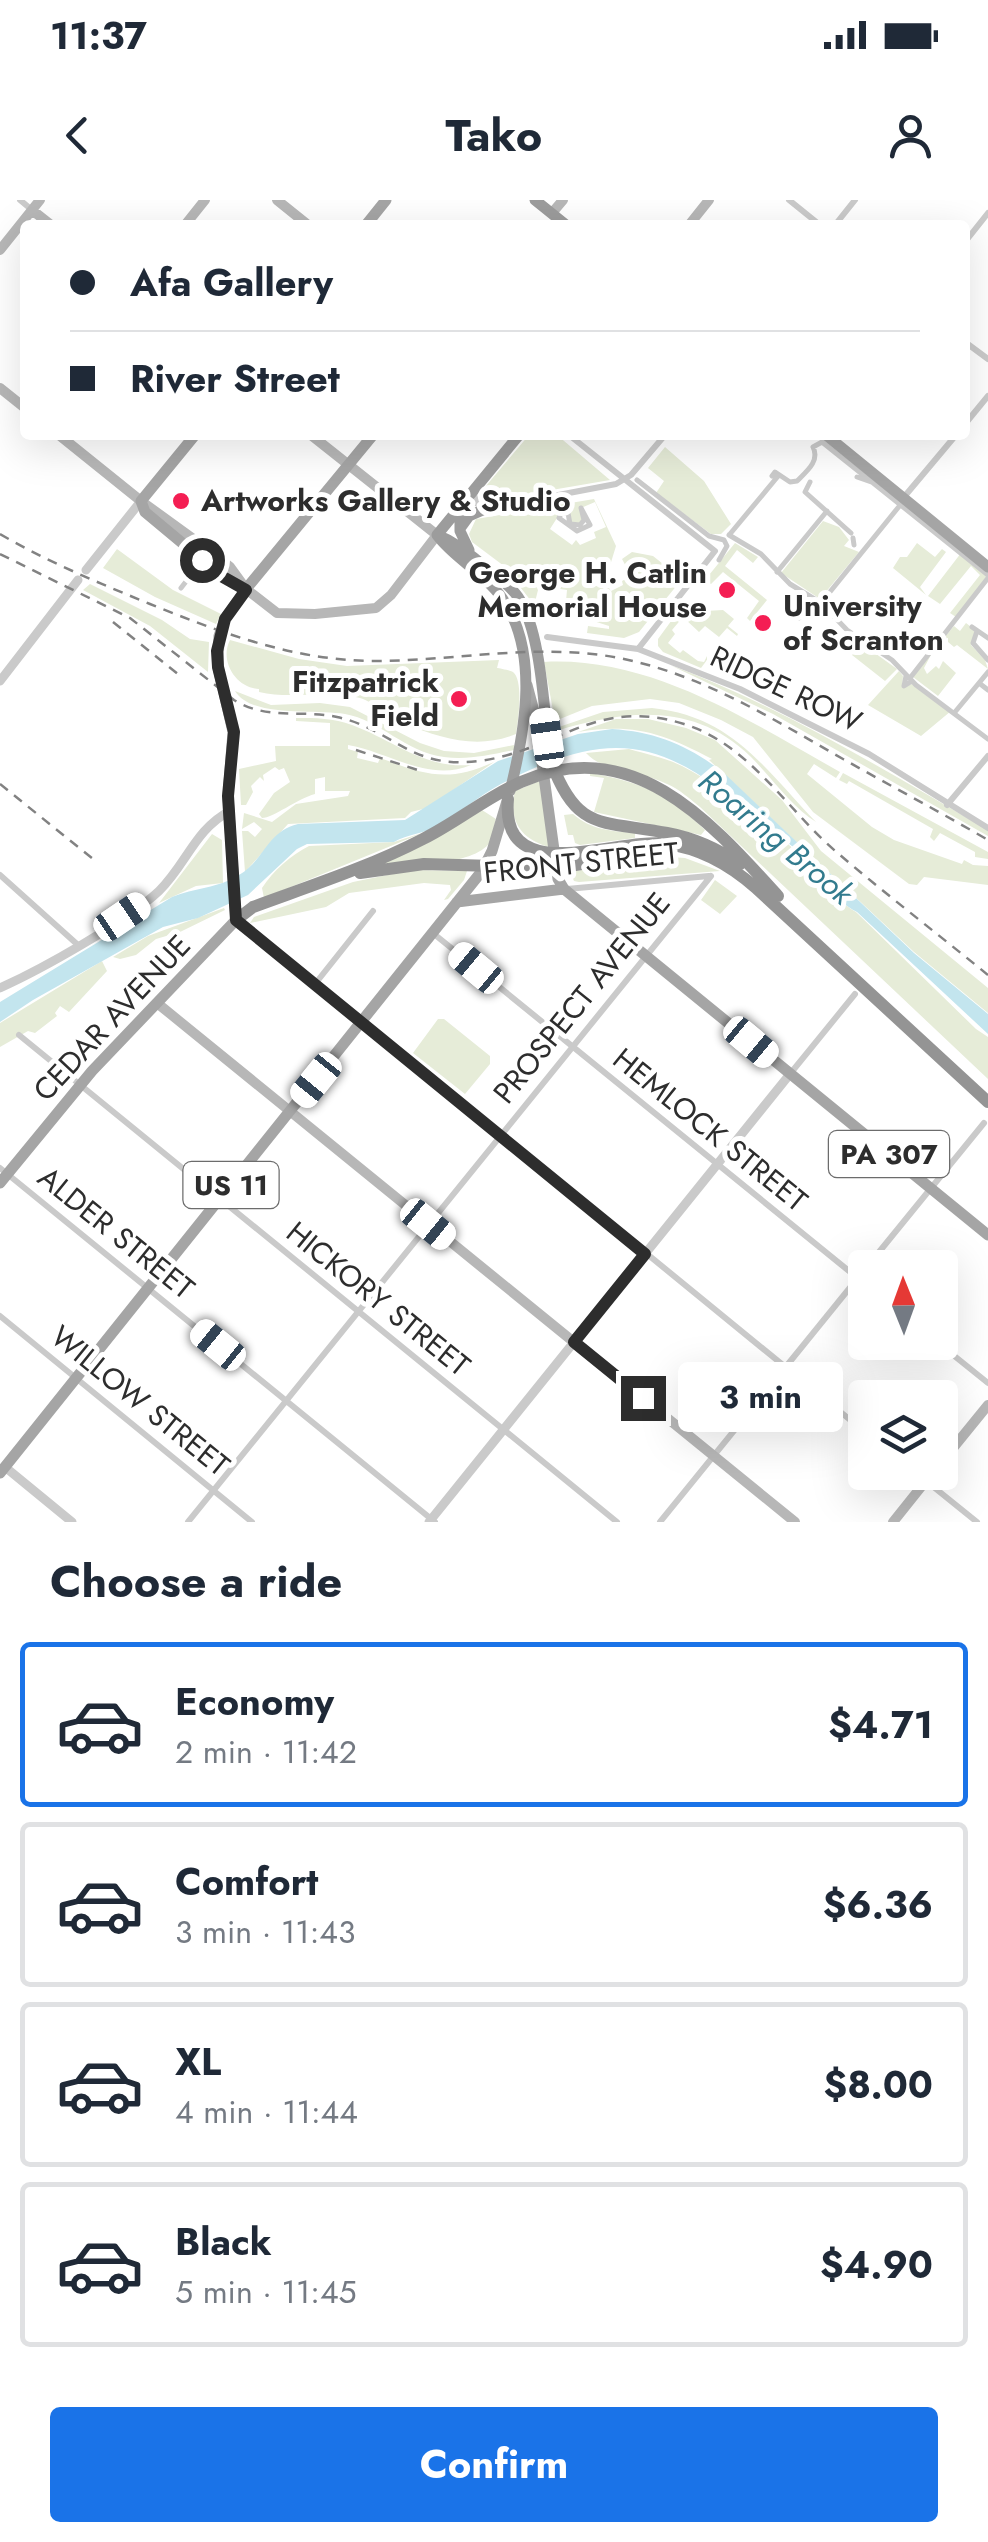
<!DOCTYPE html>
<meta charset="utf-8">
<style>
:root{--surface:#fff;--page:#f6f6f7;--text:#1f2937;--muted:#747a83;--line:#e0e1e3;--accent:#1a73e8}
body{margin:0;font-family:Jost,sans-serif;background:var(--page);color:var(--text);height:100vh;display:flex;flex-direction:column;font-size:38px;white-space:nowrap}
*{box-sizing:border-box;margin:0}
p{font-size:32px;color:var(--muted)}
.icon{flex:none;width:55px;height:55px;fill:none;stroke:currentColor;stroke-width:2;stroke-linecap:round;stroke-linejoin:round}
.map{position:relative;height:1322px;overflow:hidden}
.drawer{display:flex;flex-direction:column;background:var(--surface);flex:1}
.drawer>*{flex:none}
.hud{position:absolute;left:20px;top:20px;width:950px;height:220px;border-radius:10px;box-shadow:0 10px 40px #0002;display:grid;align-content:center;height:220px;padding:0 50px;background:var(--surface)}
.needle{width:65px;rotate:359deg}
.tools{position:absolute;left:848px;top:1050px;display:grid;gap:20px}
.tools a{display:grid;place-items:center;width:110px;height:110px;border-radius:10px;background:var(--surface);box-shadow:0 10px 40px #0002;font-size:50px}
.end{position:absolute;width:45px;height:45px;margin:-22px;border:12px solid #2d2d2d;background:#fff;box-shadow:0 0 0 5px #fff}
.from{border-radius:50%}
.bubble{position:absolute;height:70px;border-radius:10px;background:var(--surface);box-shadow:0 10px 40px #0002;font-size:32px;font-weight:700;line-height:70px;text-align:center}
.car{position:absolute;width:30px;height:60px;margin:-30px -15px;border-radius:12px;box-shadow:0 0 8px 2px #0007;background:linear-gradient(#fff 24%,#345 0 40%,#fff 0 76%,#345 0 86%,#fff 0)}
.hud b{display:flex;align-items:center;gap:35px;height:95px;font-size:38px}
.hud b+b{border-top:2px solid var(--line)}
.hud i{width:25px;height:25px;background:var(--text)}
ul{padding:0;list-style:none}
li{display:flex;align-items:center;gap:30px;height:165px;margin:0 20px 15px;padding:0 30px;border:5px solid var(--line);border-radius:10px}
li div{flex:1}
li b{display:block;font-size:38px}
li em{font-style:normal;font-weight:700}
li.selected{border-color:var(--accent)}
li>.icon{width:90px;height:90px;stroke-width:1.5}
h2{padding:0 50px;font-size:45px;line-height:120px}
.action{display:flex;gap:20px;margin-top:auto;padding:20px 50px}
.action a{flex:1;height:115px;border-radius:10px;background:var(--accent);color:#fff;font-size:40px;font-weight:700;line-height:115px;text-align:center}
.status{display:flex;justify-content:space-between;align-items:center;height:70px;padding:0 50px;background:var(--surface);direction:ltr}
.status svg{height:28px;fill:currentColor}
header{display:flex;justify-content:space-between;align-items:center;height:130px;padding:0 50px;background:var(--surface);font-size:45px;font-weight:700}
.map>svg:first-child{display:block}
</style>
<div class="status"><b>11:37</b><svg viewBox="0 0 49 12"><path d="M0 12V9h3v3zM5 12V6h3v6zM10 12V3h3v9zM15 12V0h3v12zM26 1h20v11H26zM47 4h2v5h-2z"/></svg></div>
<header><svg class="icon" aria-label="back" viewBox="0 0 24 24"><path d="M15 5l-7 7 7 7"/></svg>Tako<svg class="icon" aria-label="person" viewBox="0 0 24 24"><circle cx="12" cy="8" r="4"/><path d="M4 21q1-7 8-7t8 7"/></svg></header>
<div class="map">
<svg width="988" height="1322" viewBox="0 0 988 1322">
<rect width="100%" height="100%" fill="#fff"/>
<path fill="#e6ecd8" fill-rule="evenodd" d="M529,235H557L610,280L482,302L480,293Z
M665,247L704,281L731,324L721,334H711L656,293L664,281L648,268Z
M594,299L616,346L608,372L603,375L605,379L600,382L604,390L609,388L611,391L623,385L622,381L631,376L622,359L632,352L653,356L682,379L639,432L624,438L587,433L588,426L609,429V426L584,418L585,408L602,410L598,402L566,401L567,390L539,386L535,402L531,401L504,366L472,342L469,334L476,319ZM595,302L606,327L594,332L596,338L580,345L576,340L572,345L550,329L557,318L568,312L570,324L583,323L581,308Z
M823,321L839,327L849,340L844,346L859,352L820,399L781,373Z
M735,343L758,357L753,363L737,350L725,366L767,400L750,421L747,418L759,401L723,372L711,384L705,380Z
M917,343L935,357L942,349L946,352L920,387L926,395L893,368L900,357H907Z
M117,349L173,390L221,414L216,424L155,397L103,368Z
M961,353L987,376L956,417L950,413L980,375L971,366L940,404L928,396Z
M90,384L162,420L190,439L209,442L208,472L150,426L83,390Z
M723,410L734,419L728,426L738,434L737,436L727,428L719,437L705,426L699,432L685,419L705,411Z
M677,413L683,417L672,430L675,434L668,443L680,453L683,450L698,461L704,462L707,456V460L701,468L663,452L658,446V439Z
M966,423L975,430L971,445L985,460L988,469L957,445L954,447L948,442V438L943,439L954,426L960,431Z
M230,440L299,459L347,466L499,460L497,468C499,468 512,471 513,472C524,481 518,521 516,534C478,550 440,538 406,524C390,518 372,501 360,498C328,489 292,500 259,492V489C236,488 219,461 230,440Z
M861,443L897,469L885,481L852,455Z
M932,453L924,468L927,474L936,466L939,469L943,461L956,473L938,496L913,477Z
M544,462C651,456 751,522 840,572L836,578L814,564L807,574L872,627L894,640L962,664L964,660L973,665L988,666V685L924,677L917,685L909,684L813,612L753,537L721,520L679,503L650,499L592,506L555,521Z
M670,465C783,507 884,570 988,630V636L773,514Z
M899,471L903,476L902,488L912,484L951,511L921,536L868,505Z
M235,491L271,505L320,503L350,507L420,543L444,551L474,553L514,545V550C490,555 468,560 444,557C405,552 380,520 345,514C315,509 251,518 235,491Z
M652,508C732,516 765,569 816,622C792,607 772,578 751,557C694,501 625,510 556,531V528L603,512Z
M296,518C315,518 334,518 352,525C393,540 424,569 471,565C429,583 389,552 348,545V549L358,552L357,558L378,563L380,558C426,575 447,583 494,562L427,608L411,612L405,618L288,624L245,672L242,631H248L255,637L262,629L254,622L242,629L244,613L272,622L296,604L348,596L350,591H325V577L315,579V594C297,599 273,618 262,618L259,614L274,593L290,582L284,568L279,570L275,567L263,575L264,581L260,577L251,586L253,592L246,605H241L239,569L276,561L275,546H330V523L296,521Z
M616,519H648L686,528L715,540L782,600L821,651L988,788V813L914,752L709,560L712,559C663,533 633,523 578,532Z
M629,549C646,554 666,558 682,566C725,588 773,628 807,662C825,681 831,697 856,712L976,829L988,837V879L700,607C690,599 679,589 667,584C642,571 604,573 586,553Z
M590,573C642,582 667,594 705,630L701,635L594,612L604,578L590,576Z
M843,573L988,652V659L975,657V652L940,633L934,641L930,637L933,629L849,581L847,584L839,580Z
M542,580L549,647C521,639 508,621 515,591Z
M482,610L496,619C494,625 493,636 490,642C474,667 401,665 375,666L429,642Z
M573,614C591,630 611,631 635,633V638L580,645L575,643L573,635H568L564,615Z
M425,632L264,698L262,688C273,671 291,655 309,646L394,642Z
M212,634L222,640L223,683L196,686L159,703Z
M656,656L685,658L720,671L579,682L574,681L570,672Z
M412,670L467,671L464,680L448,699L444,700L451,690L450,685L424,683L349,693L326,707L250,723L254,717L353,682Z
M715,680L737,696L720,714L701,700Z
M224,708L225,710L180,732L156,739L136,755L120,759L113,757L148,736Z
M102,761L107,771L69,812L60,806L55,813L57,816L35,833L28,831L0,847V823Z
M438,819H444L490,856V864L465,894L413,853Z"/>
<path fill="#c3e5ee" d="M612,529C657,532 690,546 725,574L914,753L988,814V834L857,712C834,700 825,682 810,663C799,650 782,639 769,628C670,544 622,521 501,584C479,596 459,613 437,626C423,634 408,634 394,642L307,644L297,649L248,695L198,718L163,727L33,800L0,822V802L172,697C194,688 219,688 239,675C265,660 266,632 298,624L405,620L498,561L578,534Z"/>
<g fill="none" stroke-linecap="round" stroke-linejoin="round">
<path stroke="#cacaca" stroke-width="5" d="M772,276L775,272L790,282L797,281C807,271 820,261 813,247L822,242L988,375
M857,277L877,284
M637,280L709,336L724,340L727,346L719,360
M810,282L805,292L851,333
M581,308L590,325L577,331L559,318L561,313H568L570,324L580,325L584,320Z
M730,334L779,275
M729,335L761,354L790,384L821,403L847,430L892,460L916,485L988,539
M853,338L854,345
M777,372L827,311
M181,388L201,362
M821,403L901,304
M799,418L813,399
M972,427L988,438
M977,431L973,443L988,460
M906,476L904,486L912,481
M910,478L988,378
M979,483L988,490
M955,512L988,472"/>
<path stroke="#cacaca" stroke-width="6" d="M20,0L32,10
M789,0L820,25
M835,25L855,0
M965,42L988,13
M965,142L988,159
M965,224L988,196
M569,235L715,351L638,449
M474,294L476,303L485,309L616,284L631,275L665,235
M904,297L956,235
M547,437L638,449L740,489L869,554L988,628
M947,605L988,556
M0,675L78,745
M567,689L709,676
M434,734L865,1084
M315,784L373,711
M363,822L865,1232
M19,835L617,1322
M790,874L855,794
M0,968L435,1322
M866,1068L984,923
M0,1116L252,1322
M937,1142L988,1183
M915,1272L977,1322
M188,1322L711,676
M660,1322L865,1069"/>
<path stroke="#cacaca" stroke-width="9" d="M86,370L141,301
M0,481L78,380
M236,720L363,822
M0,788C42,769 126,722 159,691C186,665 195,629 230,611
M5,1267L72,1322
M429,1322L790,874"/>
<path stroke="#b7b7b7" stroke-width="10" d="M277,0L308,25
M32,10L51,25
M552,13L563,0
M185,25L205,0
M689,25L709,0
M0,50L40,0
M0,188L25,208
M59,235L141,301L210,351L230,367L246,389L277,413L315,414L376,408L391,395L437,335L311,235
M157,803L795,1322
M940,1264L988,1205
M893,1322L933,1272"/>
<path stroke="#a5a5a5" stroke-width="11" d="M366,25L386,0
M195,235L141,301L145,312L223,377L246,389
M826,235L988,367
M527,485L536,519L558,679L564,689L988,1035
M457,702L564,689
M0,983L92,871L236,720L228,596L233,532L218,467L219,436L225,419L246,389L373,235
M0,1273L482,671L492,651L507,601"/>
<path stroke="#9c9c9c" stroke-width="11" d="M535,0L566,25
M460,311V331L469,350
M461,327L469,316L485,309
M437,335C454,358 481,371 499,394C541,448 525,531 510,591
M437,335C455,342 468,353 483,365C495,375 509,384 518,397C542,432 544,515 550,559
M437,335L519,235"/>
<path stroke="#949494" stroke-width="12" d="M550,559C577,633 601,620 667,633C694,638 718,649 740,664
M508,599C500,690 617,637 666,644C701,648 730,665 756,688L988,902
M360,673L424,664L558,668L663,650
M236,720L253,707C310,686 369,667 423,639C457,622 487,597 521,582C633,533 710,621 778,696"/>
<path stroke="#828282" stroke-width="2.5" stroke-dasharray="10 8" stroke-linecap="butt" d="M0,334C48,362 99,383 150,404C222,433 290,459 368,461C454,462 539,441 624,459C704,476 773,519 843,559C891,586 940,612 988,640
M0,354L130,418L234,500C269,521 299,509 337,517C393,529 410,570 479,561C557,551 595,496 684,524C751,545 788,612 840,655C888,696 939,735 988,775
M113,422L179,475
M356,550L424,572
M0,584L93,659"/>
</g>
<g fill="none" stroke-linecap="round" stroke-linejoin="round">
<path stroke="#2d2d2d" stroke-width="12" d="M202,360L223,377L246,390L225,419L217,451L218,467L234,532L228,596L236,720L645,1054L574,1142L643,1198"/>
</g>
<g fill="#f41e53" stroke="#fff" stroke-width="4">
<circle cx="181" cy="301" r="10"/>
<circle cx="727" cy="390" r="10"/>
<circle cx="763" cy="423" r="10"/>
<circle cx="459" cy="499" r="10"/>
</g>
<g text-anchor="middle" stroke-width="10" stroke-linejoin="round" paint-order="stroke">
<g fill="#fff" stroke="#6c6c6c" stroke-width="2.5">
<rect x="829" y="931" width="120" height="46" rx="8"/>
<rect x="183.5" y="962" width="95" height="46" rx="8"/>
</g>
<g font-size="28" font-weight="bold" fill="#2d2d2d">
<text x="889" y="964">PA 307</text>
<text x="231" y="995">US 11</text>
</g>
<g font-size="30" font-weight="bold" fill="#2d2d2d" stroke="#fff" text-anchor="start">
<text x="201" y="311">Artworks Gallery &amp; Studio</text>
<text x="707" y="383" text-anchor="end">George H. Catlin<tspan x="707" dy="34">Memorial House</tspan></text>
<text x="783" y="416">University<tspan x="783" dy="34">of Scranton</tspan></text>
<text x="439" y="492" text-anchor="end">Fitzpatrick<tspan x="439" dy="34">Field</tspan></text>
</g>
<g font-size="30" fill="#2d2d2d" stroke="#fff">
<text transform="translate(786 489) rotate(25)" y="10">RIDGE ROW</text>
<text transform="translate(581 663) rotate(-6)" y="10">FRONT STREET</text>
<text transform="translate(582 798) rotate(-51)" y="10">PROSPECT AVENUE</text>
<text transform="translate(112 818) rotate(-47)" y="10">CEDAR AVENUE</text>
<text transform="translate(710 930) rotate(39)" y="10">HEMLOCK STREET</text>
<text transform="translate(116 1033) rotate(39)" y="10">ALDER STREET</text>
<text transform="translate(378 1099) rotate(39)" y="10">HICKORY STREET</text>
<text transform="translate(140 1201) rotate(39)" y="10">WILLOW STREET</text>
</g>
<g font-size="32" font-style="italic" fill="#327b8e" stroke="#fff">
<text transform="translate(776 637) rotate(40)" y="11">Roaring Brook</text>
</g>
</g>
</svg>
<div class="tools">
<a><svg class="needle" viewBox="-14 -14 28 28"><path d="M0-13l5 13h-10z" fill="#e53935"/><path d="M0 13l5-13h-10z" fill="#747a83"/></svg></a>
<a><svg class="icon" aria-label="layers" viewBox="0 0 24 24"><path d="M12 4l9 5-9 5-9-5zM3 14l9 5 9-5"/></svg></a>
</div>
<i class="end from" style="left:202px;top:360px"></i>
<i class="end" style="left:643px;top:1198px"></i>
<div class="bubble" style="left:678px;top:1162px;width:165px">3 min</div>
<i class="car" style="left:547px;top:538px;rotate:352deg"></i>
<i class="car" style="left:122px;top:717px;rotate:56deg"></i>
<i class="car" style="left:476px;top:768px;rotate:310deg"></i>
<i class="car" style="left:751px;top:842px;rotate:130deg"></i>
<i class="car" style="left:316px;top:880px;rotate:219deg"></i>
<i class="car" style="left:428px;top:1024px;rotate:129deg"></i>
<i class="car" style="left:218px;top:1145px;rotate:309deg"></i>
<div class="hud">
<b><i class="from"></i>Afa Gallery</b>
<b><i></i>River Street</b>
</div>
</div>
<section class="drawer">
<h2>Choose a ride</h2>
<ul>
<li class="selected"><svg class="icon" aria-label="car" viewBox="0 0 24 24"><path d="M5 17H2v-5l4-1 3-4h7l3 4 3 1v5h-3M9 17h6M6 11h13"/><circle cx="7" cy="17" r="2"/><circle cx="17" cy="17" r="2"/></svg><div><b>Economy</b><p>2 min · 11:42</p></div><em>$4.71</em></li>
<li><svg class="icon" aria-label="car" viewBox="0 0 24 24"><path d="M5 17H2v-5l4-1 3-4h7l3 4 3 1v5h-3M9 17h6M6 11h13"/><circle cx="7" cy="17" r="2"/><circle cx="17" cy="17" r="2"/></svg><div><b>Comfort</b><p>3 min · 11:43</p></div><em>$6.36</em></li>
<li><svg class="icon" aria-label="car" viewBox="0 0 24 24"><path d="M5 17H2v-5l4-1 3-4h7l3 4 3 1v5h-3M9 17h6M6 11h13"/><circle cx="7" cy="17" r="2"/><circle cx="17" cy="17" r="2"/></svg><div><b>XL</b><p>4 min · 11:44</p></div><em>$8.00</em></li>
<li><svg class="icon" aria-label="car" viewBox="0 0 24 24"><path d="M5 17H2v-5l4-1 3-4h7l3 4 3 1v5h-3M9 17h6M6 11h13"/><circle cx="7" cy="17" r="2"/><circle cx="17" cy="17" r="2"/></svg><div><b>Black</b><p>5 min · 11:45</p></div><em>$4.90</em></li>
</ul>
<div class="action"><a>Confirm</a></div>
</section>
